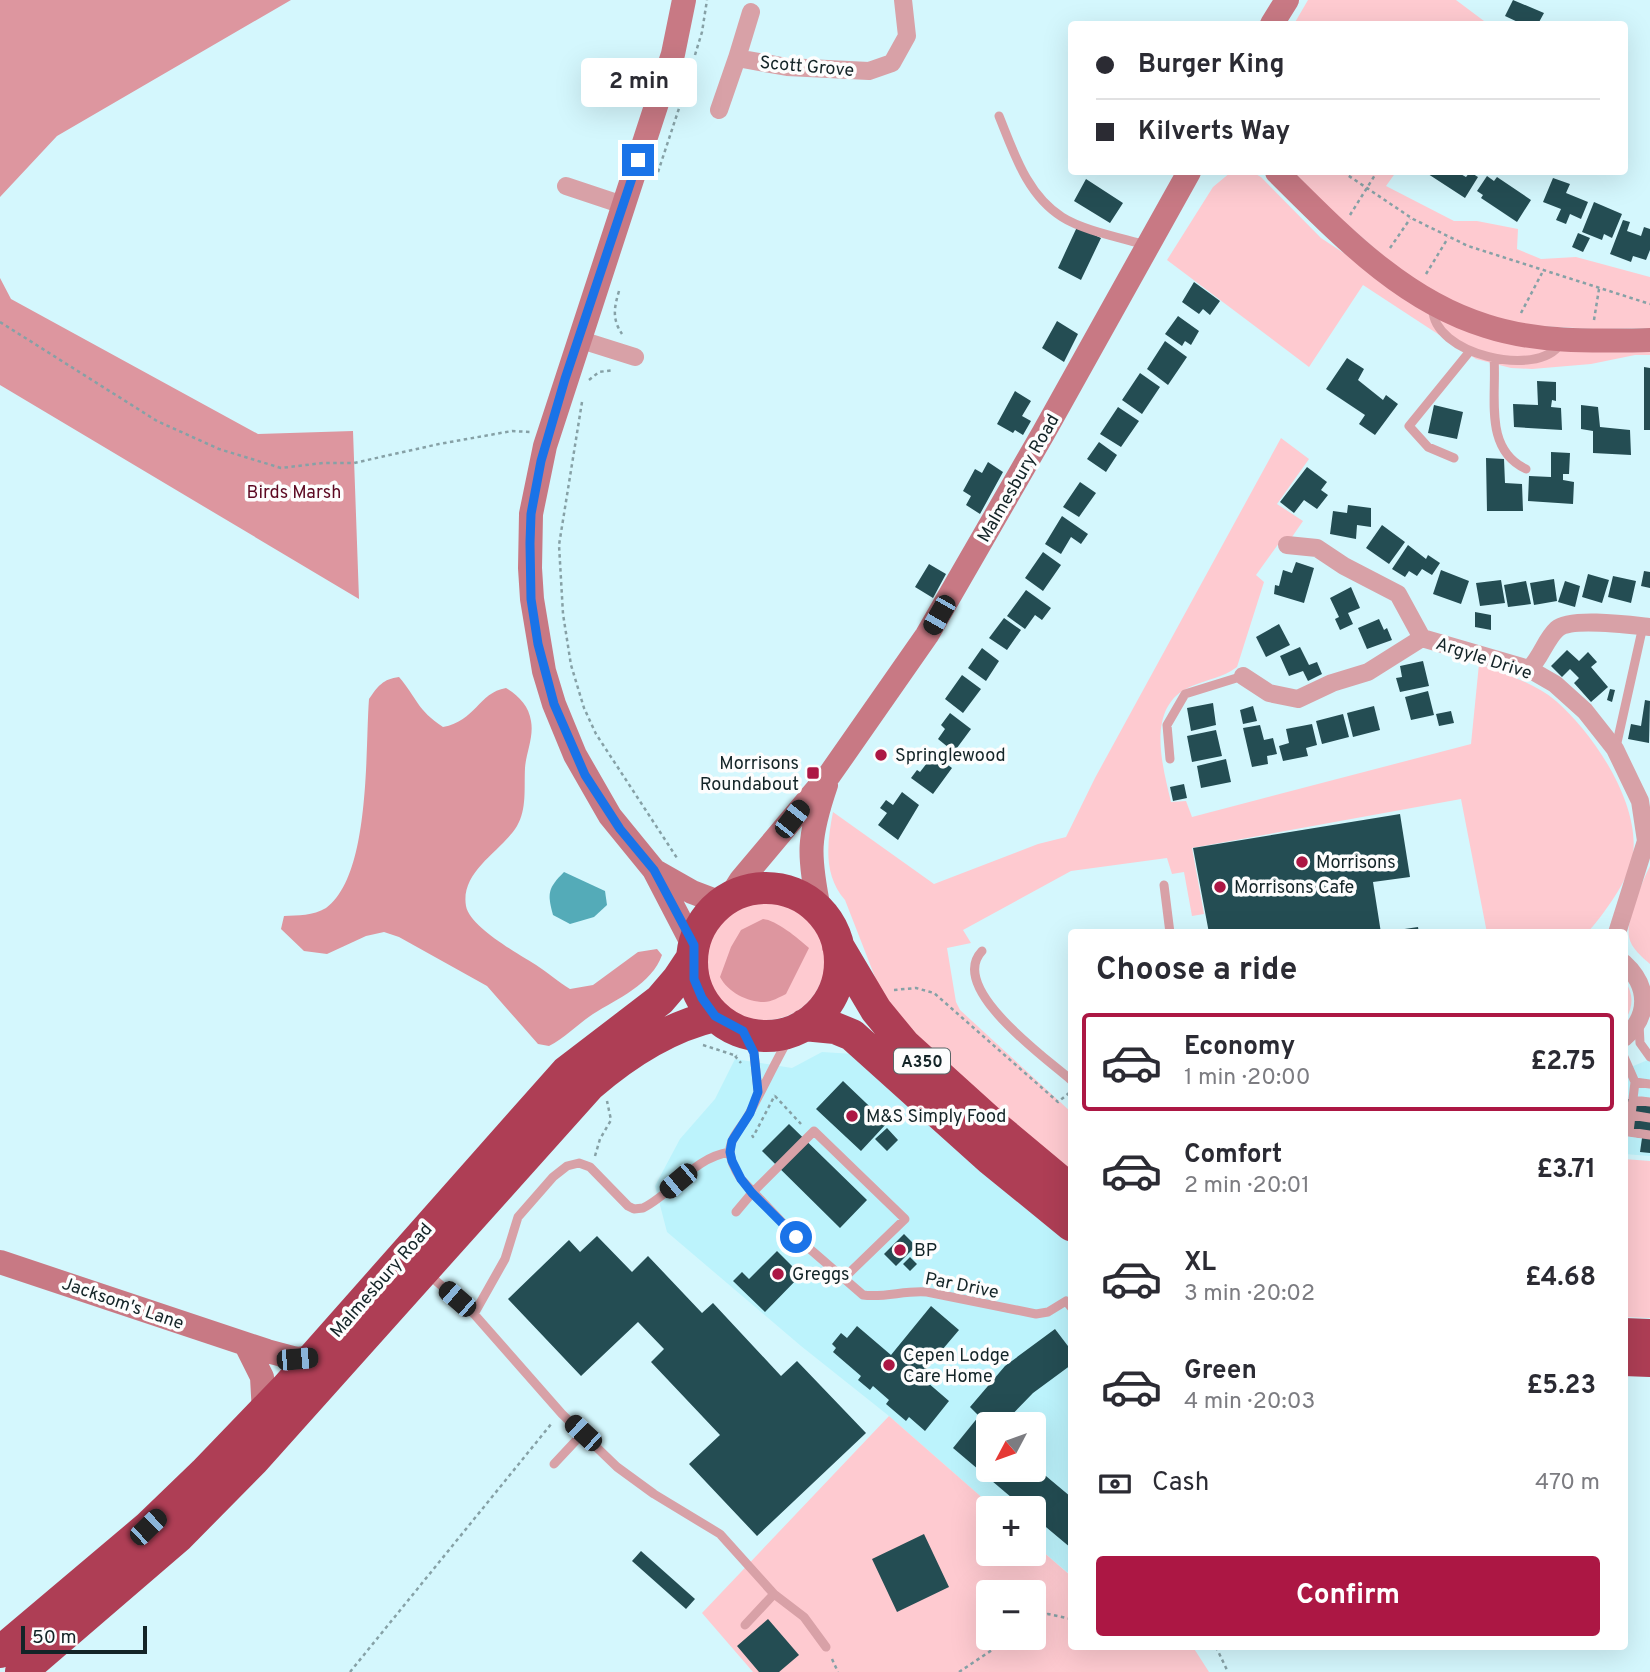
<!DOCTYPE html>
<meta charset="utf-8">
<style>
:root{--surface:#fff;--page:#f7f7f7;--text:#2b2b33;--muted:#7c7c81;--line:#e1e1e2;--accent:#ac1744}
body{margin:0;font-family:Overpass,sans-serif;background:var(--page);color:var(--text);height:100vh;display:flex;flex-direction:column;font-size:26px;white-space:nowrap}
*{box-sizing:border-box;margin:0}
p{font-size:23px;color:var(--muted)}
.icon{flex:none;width:38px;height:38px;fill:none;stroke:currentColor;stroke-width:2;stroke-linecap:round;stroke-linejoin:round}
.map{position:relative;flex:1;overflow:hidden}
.sheet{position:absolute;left:1068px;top:929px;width:560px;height:721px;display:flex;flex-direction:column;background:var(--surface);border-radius:7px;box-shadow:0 7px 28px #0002}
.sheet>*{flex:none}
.guide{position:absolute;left:1068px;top:21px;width:560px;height:154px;border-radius:7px;box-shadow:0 7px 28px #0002;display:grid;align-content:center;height:154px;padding:0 28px;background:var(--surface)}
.needle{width:46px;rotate:229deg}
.tools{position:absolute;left:976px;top:1412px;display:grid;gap:14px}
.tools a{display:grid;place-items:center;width:70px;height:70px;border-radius:7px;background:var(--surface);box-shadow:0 7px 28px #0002;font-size:35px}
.scale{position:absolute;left:21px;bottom:18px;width:126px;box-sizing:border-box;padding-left:7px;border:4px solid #132427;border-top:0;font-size:19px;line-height:24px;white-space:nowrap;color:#132427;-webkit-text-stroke:5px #fdfdfd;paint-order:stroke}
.end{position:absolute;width:32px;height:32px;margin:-16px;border:9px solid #1a73e8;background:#fff;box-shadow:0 0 0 4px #fff}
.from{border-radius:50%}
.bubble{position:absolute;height:49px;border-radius:7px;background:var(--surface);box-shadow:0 7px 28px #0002;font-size:23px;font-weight:700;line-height:49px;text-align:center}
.car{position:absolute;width:21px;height:42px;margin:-21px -10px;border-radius:9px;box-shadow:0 0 5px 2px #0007;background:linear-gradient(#222 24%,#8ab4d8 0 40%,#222 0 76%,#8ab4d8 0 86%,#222 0)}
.guide b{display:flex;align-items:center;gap:24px;height:66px;font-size:26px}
.guide b+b{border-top:2px solid var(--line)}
.guide i{width:18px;height:18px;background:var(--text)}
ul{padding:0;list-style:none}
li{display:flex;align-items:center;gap:21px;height:98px;margin:0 14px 10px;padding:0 14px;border:4px solid transparent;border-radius:7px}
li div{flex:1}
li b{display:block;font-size:26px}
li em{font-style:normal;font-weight:700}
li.selected{border-color:var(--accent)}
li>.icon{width:63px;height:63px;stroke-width:1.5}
h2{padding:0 28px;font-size:32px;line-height:84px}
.pay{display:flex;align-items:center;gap:18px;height:77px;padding:0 28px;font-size:26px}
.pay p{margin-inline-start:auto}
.cta{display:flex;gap:14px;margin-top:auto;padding:14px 28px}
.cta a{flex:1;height:80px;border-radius:7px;background:var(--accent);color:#fff;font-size:28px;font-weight:700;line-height:80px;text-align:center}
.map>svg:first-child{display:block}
</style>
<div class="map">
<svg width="1650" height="1672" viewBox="0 0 1650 1672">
<rect width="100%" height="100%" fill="#d4f7fd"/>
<path fill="#bcf3fc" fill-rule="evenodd" d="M822,1052L869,1055L1071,1234V1570L1067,1572L1034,1544V1508H994L889,1416L801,1346L667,1232L655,1186L680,1139L715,1099L735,1059L792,1068ZM989,1424H1034V1470H989Z
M1650,1059V1156L1624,1154V1070Z"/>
<path fill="#fecad0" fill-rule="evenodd" d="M1308,0H1456L1488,24H1294Z
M1231,172H1252L1261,177L1321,238L1442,318L1650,345V355H1635L1591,364L1532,369L1511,368L1476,359L1363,285L1309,367L1167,260L1213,187Z
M1294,172H1396L1386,186L1454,221H1477L1518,229L1517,249L1541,259L1576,257L1650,277V328L1596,329L1521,325L1486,318L1410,279L1326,206Z
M1281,438L1309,459L1277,504L1303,521L1292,537L1282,539L1256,575L1264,582L1237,667C1222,678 1208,679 1192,686C1145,705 1162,764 1171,802L1186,801L1192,817L1471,744L1479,664C1505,674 1535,683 1556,701C1594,734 1640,803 1633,855C1631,877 1602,917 1587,933H1487L1461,799L1192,848L1204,914L1192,916L1184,872L1172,874L1167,858L1071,871L963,930L971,943L947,948L956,1002L960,1010L1071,1112V1174L917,1041L882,995L845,900C823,875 827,843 833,812L934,884L1038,844L1066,837L1095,778Z
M1650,866V964C1642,957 1631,948 1629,937C1626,920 1642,882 1650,866Z
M705 960a60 60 0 1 1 120 0a60 60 0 1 1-120 0Z
M1624,979C1634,994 1634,1007 1624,1022Z
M1624,1159L1650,1161V1318L1624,1317Z
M889,1416L994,1508H989V1554H1034V1544L1071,1576V1647H1193L1209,1672H753L702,1613ZM989,1592H1034V1638H989Z"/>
<path fill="#dd969f" d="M0,0H291L57,136L0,197Z
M0,278L11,299L258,434L353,431L359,599L0,385Z
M399,677C417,698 417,710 443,727C476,721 478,693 506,688C518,695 529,706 531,721C534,737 526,753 525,768C524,788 527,809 517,826C502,851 460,871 466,906C470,928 521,955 539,967C550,974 558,982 570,989L593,985L638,952L657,949L662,955C652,984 617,999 593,1014C578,1024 565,1038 549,1046L538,1044L487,986L399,937L384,932L366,936L327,954L304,951L281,929L284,916C298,915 313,916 326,908C371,875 365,751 369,699C378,686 383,679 399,677Z
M763,919C776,920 798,938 809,948L786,994C780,997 771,1002 764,1002C747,1002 728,992 720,977L731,947L741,930Z"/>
<path fill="#54abb8" d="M564,872L605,891L607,905L594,917L570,924L553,915C547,893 548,888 564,872Z"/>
<path fill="#244d53" d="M1513,0L1544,13L1538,24H1522L1505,16Z
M1425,172H1457L1466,177L1470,172L1478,177L1465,198Z
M1487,176L1494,181L1497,177L1531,200L1517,222L1481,198L1483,195L1477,191Z
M1553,178L1570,184L1566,193L1588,202L1581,219L1570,214L1566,224L1556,220L1561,209L1543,202Z
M1086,179L1123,203L1110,223L1074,201Z
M1594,202L1622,214L1612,238L1604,234L1602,240L1582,232Z
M1623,220L1630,222L1627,231L1641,236L1644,227L1650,229V250L1646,260L1633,256L1631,262L1610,254Z
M1077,227L1101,238L1081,280L1058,268Z
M1578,233L1590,238L1583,252L1572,247Z
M1194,282L1220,301L1210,315L1203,309L1199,314L1182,302Z
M1178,316L1199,331L1191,345L1185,341L1182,346L1165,334Z
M1057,321L1078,334L1064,362L1042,348Z
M1165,341L1187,357L1168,385L1147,369Z
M1347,358L1364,369L1358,380L1383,400L1386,395L1398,404L1375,435L1359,424L1365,415L1326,389Z
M1644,367L1650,368V430H1644Z
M1140,373L1160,387L1142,414L1122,400Z
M1537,381L1556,382V401L1552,400L1551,407L1561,408L1562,430L1514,427L1513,404L1538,405Z
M1015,391L1031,401L1022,416L1031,421L1023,435L1015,430L1013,433L997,424Z
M1434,405L1463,412L1457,439L1428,433Z
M1581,405L1598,407L1600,427L1630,430L1631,455L1593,453V431L1581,429Z
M1118,407L1139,421L1121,447L1100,434Z
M1099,442L1117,455L1106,472L1087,459Z
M1551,452L1570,453L1569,474H1563V480L1574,482L1573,504L1528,501L1529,476L1551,477Z
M1486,458L1504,459L1505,483L1522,484L1523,511H1487Z
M988,462L1003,472L980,514L966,505L971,496L963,491L975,469L982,473Z
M1307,467L1327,482L1321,490L1328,495L1317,509L1304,500L1294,513L1280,502Z
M1080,482L1096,493L1079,517L1063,507Z
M1348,505L1371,508V527L1357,525L1356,539L1330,534L1333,511L1347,513Z
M1062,516L1088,534L1081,544L1071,537L1061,554L1045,544Z
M1382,525L1405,542L1389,564L1366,548Z
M1408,545L1426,559L1428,555L1440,563L1432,575L1422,569L1417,576L1409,571L1405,577L1392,569Z
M1043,552L1061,565L1043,591L1025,578Z
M1296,562L1314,568L1304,603L1274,594L1275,585L1279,586L1283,570L1292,573Z
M929,564L946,574L933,598L915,587Z
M1441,570L1469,581L1461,604L1433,594Z
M1644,571L1650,572V588L1641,586Z
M1588,574L1609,580L1602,603L1582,597Z
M1613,576L1636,581L1631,603L1608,597Z
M1554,579L1557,601L1534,605L1530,583Z
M1501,580L1505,603L1480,606L1476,583Z
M1526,581L1531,604L1508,607L1504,585Z
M1565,581L1580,586L1575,607L1558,602Z
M1351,587L1360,608L1348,613L1353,624L1340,630L1335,619L1339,617L1330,598Z
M1026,590L1051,608L1042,620L1035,615L1025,629L1007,616Z
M1475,612L1491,615V630L1475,627Z
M1004,618L1021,630L1007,650L989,638Z
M1379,619L1384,630L1387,628L1392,640L1367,649L1358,628Z
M1279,624L1290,645L1266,657L1256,637Z
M1300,647L1309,665L1317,662L1322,674L1308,681L1303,671L1289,676L1280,656Z
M982,648L999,661L986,681L968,668Z
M1567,650L1579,661L1588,652L1597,662L1591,667L1608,687L1591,702L1574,683L1579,678L1570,669L1562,677L1551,666Z
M1423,661L1429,686L1400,692L1396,678L1402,677L1400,666Z
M962,675L981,689L963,713L945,699Z
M1610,689L1615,690L1612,702L1607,700Z
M1428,691L1434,715L1411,720L1405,697Z
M1645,700L1650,701L1649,743L1628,739L1631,724L1641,726Z
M1213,703L1216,725L1191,731L1187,708Z
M1253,706L1257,721L1243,724L1240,710Z
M1374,706L1380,730L1353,737L1347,713Z
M1451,711L1454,723L1439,726L1436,714Z
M950,713L971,729L954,752L938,739L945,729L941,725Z
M1343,714L1349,737L1322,744L1316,721Z
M1312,724L1317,745L1306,748L1308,756L1283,761L1279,746L1289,743L1286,729Z
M1260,725L1264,740L1273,738L1277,754L1267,756L1268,764L1252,767L1243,728Z
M1216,730L1222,756L1192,762L1187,736Z
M928,750L952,768L933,794L911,778L917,770L920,772L927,763L921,759Z
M1226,759L1231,782L1201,788L1197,766Z
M1184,784L1187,798L1173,801L1170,787Z
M902,792L919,805L898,840L878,825L887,813L880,808L886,800L893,805Z
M1400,814L1410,877L1373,882L1381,933H1209L1193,848Z
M1418,927L1419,933H1392L1391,931Z
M843,1081L887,1123L861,1151L816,1109Z
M1627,1099L1650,1101V1153L1640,1152L1642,1138L1624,1135V1101L1627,1102Z
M789,1124L867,1200L840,1228L762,1151Z
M887,1128L898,1140L887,1151L875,1139Z
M904,1234L916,1246L896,1266L884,1254Z
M597,1236L632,1272L648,1256L702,1313L713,1303L781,1376L797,1361L866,1433L757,1536L689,1464L720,1435L651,1362L664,1349L638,1322L581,1376L508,1299L569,1240L580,1252Z
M777,1251L801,1275L765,1312L733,1281L742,1272L749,1279Z
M910,1257L917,1264L910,1271L903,1264Z
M931,1306L959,1330L920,1376L949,1401L925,1431L909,1417L906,1421L886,1404L889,1400L873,1386L870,1390L858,1380L861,1376L833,1352L836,1348L832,1344L841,1333L847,1338L857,1326L891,1355Z
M1055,1329L1071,1350V1365L1033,1393L1003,1424H989V1470H1034V1466L1071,1497V1548L1034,1517V1508H1024L953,1448L979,1416L970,1407L1005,1366Z
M924,1534L949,1587L897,1612L872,1559Z
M641,1551L695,1599L686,1609L632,1561Z
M768,1619L799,1655L779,1672H759L737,1646Z"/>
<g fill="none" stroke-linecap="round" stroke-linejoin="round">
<path stroke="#86a1a6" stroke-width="2.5" stroke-dasharray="3.5 3.5" stroke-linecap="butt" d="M695,55L702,32L707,0
M658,172L690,75
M1343,172L1413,219L1468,246L1650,304
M1350,215L1375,175
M1390,248L1410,219
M1426,274L1448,238
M619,291C614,308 612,319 622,334
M1521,313L1542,273
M1594,320L1599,289
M0,322L157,421L219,449L281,468L323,463H354L439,444L512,431L530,432
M589,380L599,372L614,370
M582,402L559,545L563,614L571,665L584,708L596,734L677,858
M894,990L916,988L934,993L1058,1102L1069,1093
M703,1045L737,1056
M735,1056L741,1063
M775,1096L801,1124
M752,1135L753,1137L775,1095
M595,1156L600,1139L611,1120L607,1101
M1034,1619L1048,1614L1071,1619
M1216,1647L1228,1672
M832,1659L838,1672
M350,1672L552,1423
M959,1672L995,1648L1004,1638"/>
<path stroke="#d8a1a7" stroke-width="9" d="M999,116C1014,153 1027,195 1062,217C1082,230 1122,238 1146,245
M1433,308C1431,354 1538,379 1560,344
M1494,358C1497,396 1483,449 1526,469
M1454,458L1428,447L1409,426L1470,351
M1616,747L1643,626
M1170,759L1167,725L1185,694L1243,676
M1164,885L1170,933
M982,951C947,988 1046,1058 1071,1080
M1639,1024L1640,1043L1650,1057
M743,1031L754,1053L758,1090
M793,1031C777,1058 764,1087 749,1114C743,1126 732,1135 730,1148C729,1159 735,1170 741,1179L796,1237L863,1295C885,1298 905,1290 927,1292L1036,1314L1048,1312L1066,1301L1071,1307
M1624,1057L1635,1082L1629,1132L1650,1135
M1635,1082L1650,1084
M1633,1100L1650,1102
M1631,1115L1650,1118
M736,1212L752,1193L814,1131L905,1219L844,1278
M427,1273L474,1314L562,1414L617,1467L654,1494L720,1534L774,1594L804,1617L826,1647
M474,1314L505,1259L518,1217L553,1177L567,1166L579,1163L590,1167L628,1206L634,1209L643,1208C675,1192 692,1158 730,1152
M554,1464L583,1433
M745,1625L774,1594"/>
<path stroke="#d8a1a7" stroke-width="18" d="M737,58L751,12
M719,110L737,58L787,67L869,71L892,63L907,36L903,0
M566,186L623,205
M578,339L635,357
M1287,545L1317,548L1344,566L1398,594L1422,638L1529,669L1555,684L1585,711L1615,749L1640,801L1646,841L1617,933
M1529,669C1541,658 1545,640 1557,629C1570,617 1631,625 1650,627
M1243,676L1269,693L1298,699L1332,683L1368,672L1422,638
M1624,963C1649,986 1650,1016 1624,1038"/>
<path stroke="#c87984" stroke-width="24" d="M684,0L673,54L545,446L531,514L530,568L532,599L544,671L554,704L575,755L610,816L654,870L693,945
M1272,24L1287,0
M1277,172C1338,232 1401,300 1486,326C1538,343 1595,341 1650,340
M655,871L692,892L721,903
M729,899L741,880L830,774L927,635L1044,432L1189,172
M819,909C808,854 808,838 826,785
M0,1262L267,1351L297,1359L314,1357
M246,1345L262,1377L264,1413"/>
<path stroke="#ae3e55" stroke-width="32" d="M692 962a74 74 0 1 1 148 0a74 74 0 1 1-148 0Z
M838,946L876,1010L904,1044L998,1129L1071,1190
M804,1025L835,1028L852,1035L990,1159L1071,1225
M1624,1334L1650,1335
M1624,1360L1650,1361
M0,1652L148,1527L204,1473L287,1387L566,1072L660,1000L678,979L692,958
M21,1672L179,1536L253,1461L589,1086C626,1054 667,1027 715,1016"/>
</g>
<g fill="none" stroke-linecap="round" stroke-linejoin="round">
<path stroke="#1a73e8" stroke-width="9" d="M638,160L565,379L541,461L531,514L530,543L531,599L538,644L554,704L585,775L620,829L654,870L694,945V979L702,998L715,1016L743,1031L754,1053L758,1092L750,1113L732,1141L730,1152L732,1161L741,1179L752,1193L796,1237"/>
</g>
<g fill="#ac1744" stroke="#fdfdfd" stroke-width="2.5">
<circle cx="881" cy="755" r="7"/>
<rect x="806" y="766" width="14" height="14" rx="3.5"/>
<circle cx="1302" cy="862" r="7"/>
<circle cx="1220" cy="887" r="7"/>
<circle cx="852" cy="1116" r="7"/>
<circle cx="900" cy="1250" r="7"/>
<circle cx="778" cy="1274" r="7"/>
<circle cx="889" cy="1365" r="7"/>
</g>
<g text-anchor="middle" stroke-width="7" stroke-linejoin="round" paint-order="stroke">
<rect fill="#fdfdfd" stroke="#596567" stroke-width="2" x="894" y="1048.5" width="56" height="25" rx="5"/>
<g font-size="16" font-weight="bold" fill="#132427">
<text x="922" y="1067">A350</text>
</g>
<g font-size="18" fill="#132427" stroke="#fdfdfd">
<text transform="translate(807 66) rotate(5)" y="6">Scott Grove</text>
<text transform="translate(1018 478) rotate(-60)" y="6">Malmesbury Road</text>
<text transform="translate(1484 658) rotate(18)" y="6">Argyle Drive</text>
<text transform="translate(381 1280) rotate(-49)" y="6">Malmesbury Road</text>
<text transform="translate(962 1285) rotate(11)" y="6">Par Drive</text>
<text transform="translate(123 1303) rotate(19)" y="6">Jacksom's Lane</text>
</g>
<g font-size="18" fill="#5d0922" stroke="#fdfdfd">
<text x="294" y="498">Birds Marsh</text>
</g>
<g font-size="18" fill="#132427" stroke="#fdfdfd" text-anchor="start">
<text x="895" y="761">Springlewood</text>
<text x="799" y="769" text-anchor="end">Morrisons<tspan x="799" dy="21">Roundabout</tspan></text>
<text x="1316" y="868">Morrisons</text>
<text x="1234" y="893">Morrisons Cafe</text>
<text x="866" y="1122">M&amp;S Simply Food</text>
<text x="914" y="1256">BP</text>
<text x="792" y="1280">Greggs</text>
<text x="903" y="1361">Cepen Lodge<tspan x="903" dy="21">Care Home</tspan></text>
</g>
</g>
</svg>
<div class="tools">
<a><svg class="needle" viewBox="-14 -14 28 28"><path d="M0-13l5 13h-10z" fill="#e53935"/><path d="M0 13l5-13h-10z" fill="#7c7c81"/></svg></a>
<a>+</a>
<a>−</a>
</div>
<div class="scale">50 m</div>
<i class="end from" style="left:796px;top:1237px"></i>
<i class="end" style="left:638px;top:160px"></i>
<div class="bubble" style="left:581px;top:58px;width:116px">2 min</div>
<i class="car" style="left:939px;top:615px;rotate:210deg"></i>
<i class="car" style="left:792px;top:819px;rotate:38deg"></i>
<i class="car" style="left:678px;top:1181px;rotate:230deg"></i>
<i class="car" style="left:457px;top:1299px;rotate:311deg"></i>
<i class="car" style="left:297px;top:1359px;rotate:85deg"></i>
<i class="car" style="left:583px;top:1433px;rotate:313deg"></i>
<i class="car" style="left:148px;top:1527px;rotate:46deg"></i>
<div class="guide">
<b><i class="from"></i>Burger King</b>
<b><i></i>Kilverts Way</b>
</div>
<section class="sheet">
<h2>Choose a ride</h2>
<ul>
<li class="selected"><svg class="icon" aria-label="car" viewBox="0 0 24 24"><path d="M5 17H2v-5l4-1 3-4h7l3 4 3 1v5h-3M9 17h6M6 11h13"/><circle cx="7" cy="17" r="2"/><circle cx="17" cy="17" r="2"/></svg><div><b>Economy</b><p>1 min · 20:00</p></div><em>£2.75</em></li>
<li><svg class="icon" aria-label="car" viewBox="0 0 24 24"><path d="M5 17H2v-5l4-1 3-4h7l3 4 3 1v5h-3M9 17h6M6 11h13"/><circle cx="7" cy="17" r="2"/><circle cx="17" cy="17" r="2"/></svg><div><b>Comfort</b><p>2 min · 20:01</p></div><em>£3.71</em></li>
<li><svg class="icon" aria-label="car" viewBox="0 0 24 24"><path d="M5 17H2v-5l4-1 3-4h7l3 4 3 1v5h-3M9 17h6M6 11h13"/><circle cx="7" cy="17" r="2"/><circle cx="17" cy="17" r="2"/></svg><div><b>XL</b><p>3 min · 20:02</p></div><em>£4.68</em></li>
<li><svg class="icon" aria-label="car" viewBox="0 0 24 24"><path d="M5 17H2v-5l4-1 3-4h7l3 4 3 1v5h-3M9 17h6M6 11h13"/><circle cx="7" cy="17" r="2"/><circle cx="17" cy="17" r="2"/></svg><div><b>Green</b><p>4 min · 20:03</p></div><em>£5.23</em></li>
</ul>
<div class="pay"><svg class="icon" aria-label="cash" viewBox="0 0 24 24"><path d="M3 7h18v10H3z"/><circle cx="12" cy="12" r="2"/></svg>Cash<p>470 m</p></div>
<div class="cta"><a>Confirm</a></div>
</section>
</div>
